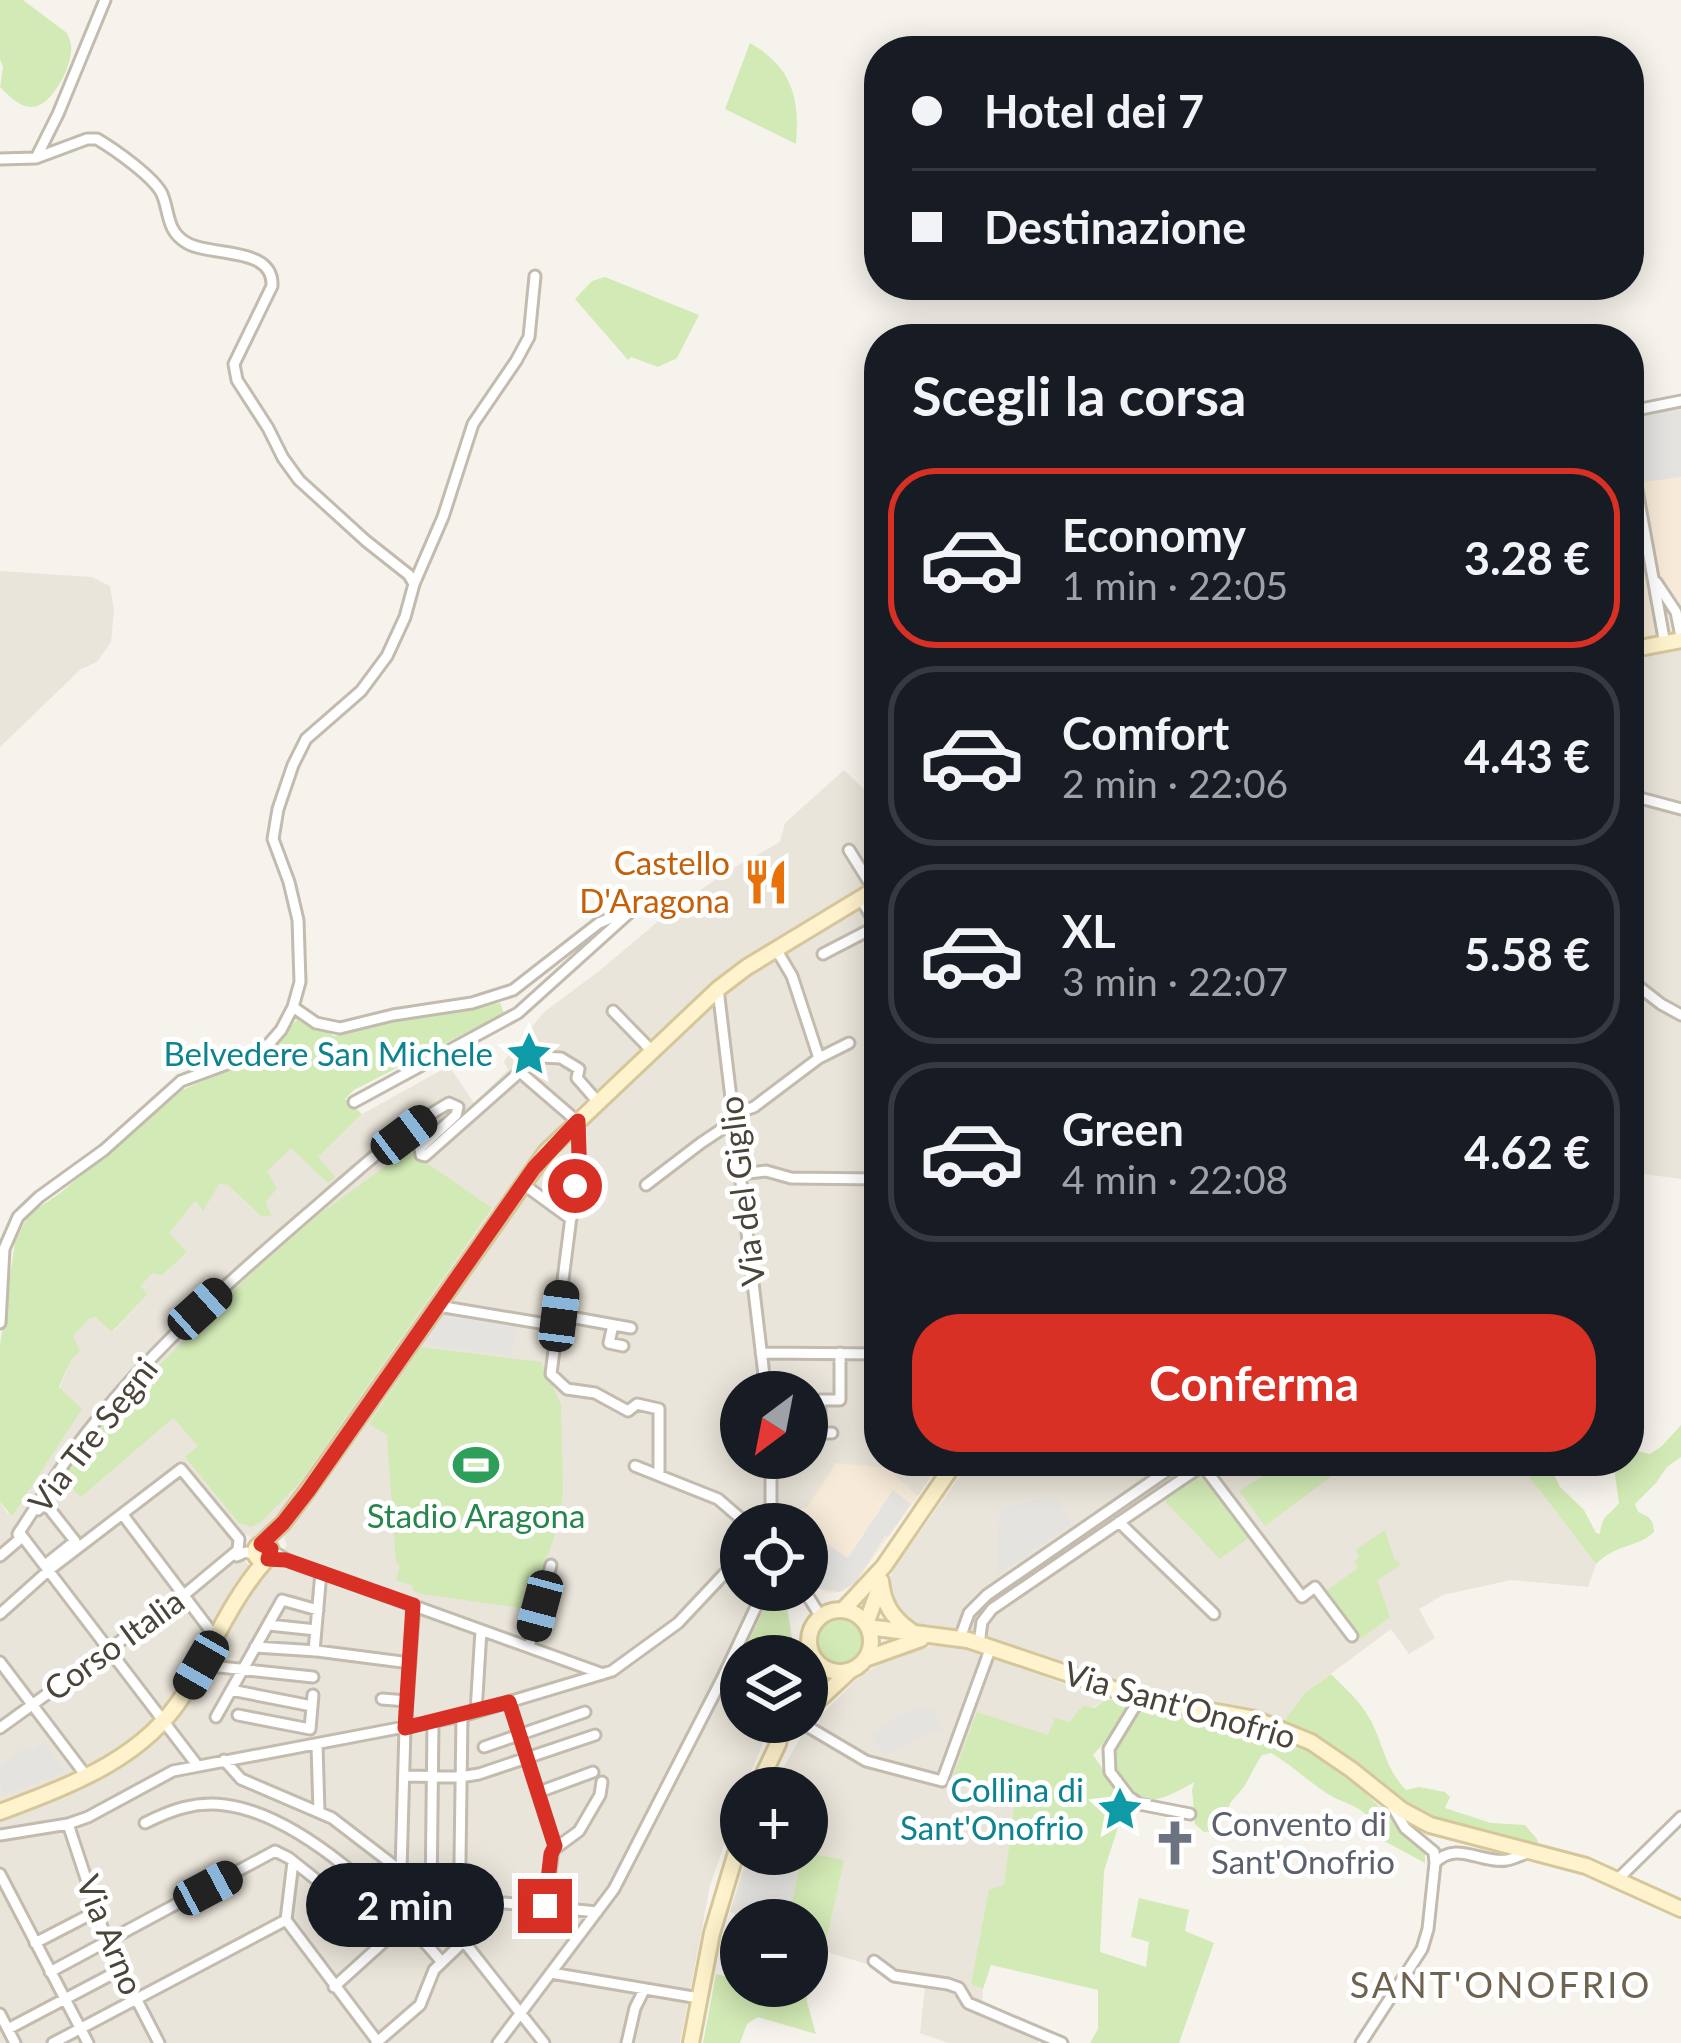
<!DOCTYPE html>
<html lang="it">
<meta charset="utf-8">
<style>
:root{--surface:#171b24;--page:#20242c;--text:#f1f3f6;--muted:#9ea1a6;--line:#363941;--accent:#d93025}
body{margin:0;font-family:Lato,sans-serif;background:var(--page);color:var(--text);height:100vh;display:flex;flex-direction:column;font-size:45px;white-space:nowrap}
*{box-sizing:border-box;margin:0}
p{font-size:39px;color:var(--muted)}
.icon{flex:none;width:66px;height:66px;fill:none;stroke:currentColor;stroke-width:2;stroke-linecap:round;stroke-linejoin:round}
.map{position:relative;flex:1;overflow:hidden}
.side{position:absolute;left:864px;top:324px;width:780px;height:1152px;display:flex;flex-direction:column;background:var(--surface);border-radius:48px;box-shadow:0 6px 30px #0003}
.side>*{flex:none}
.top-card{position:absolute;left:864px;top:36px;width:780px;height:264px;border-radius:48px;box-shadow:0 6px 30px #0003;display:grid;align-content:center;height:264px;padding:0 48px;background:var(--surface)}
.needle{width:78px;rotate:212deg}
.tools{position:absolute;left:720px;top:1371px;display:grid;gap:24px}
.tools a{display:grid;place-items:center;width:108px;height:108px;border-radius:50%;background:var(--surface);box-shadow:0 6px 30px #0003;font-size:60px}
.end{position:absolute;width:54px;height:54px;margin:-27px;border:15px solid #d93025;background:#fff;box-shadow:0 0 0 6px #fff}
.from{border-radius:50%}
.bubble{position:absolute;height:84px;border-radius:42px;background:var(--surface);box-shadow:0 6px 30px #0003;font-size:39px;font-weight:700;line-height:84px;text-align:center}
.car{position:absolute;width:36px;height:72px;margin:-36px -18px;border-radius:15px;box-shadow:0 0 9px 3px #0007;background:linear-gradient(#222 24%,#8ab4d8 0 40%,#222 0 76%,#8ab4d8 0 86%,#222 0)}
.top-card b{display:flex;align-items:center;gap:42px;height:114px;font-size:45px}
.top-card b+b{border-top:3px solid var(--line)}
.top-card i{width:30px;height:30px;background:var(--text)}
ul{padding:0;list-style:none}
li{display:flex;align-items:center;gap:36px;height:180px;margin:0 24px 18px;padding:0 24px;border:6px solid var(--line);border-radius:48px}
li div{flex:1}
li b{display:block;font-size:45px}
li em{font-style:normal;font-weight:700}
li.selected{border-color:var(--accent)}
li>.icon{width:108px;height:108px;stroke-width:1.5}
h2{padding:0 48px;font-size:54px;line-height:144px}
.action{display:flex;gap:24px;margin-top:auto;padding:24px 48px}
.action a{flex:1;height:138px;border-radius:48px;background:var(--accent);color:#fff;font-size:48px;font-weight:700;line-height:138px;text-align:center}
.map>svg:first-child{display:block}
</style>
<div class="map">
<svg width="1681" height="2043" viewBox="0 0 1681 2043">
<rect width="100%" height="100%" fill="#f6f3ec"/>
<path fill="#eae5da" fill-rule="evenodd" d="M0,571L92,577L110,586L114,610L111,642L97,662L81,669L0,747Z
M1681,649V1179L1629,1172V658Z
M844,770L879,804V877L742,964L690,1004L562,1122L490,1213L300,1487L255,1539L237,1531L231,1542L249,1566L172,1701L121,1748L89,1771L42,1785L0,1803V1502L8,1514L72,1358L73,1336L89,1319L95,1317L113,1332L148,1294L139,1286L153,1273L159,1272L187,1253L168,1233L195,1201L202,1210L218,1184L228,1185L262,1216L272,1214L266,1202V1171L291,1147L334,1177L317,1158L362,1114L449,1066L474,1103L508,1070L504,1061L544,1012L598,972L674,908L728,871L780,842L785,823Z
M879,894V1461H941L918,1496L886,1468L807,1508L779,1514V1524H741V1590H785L792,1637L789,1656H741V1722H772L744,1788H741V1796L710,1886L680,2043H0V1816L94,1780L124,1761L183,1704L265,1572L275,1566L287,1545L284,1538L286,1533L328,1477V1471L359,1433L430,1332L457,1290V1286L465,1280L485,1252L533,1178L591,1117L743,978L798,941ZM741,1392H807V1458H741Z
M970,1461H1437L1439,1464L1446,1461H1517L1596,1564L1588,1587L1511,1580L1443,1595L1419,1609L1435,1638L1409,1654L1391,1629L1305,1693L1282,1724L1258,1714L1142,1691L984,1637L919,1628L898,1619L887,1584L894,1569Z
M943,1644L978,1653L1106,1699L1049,1735L953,1778L981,1787L982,1797L1014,1805L1004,1886L972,1984L983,1989L982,2004L1041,2031L1038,2043H948L920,2033L925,1986L883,1976L873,1966L807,1946V1920H741V1980L729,1978L736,1934L734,1913L730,1912L748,1854H807V1788H772L803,1733L856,1680L881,1662L904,1652Z"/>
<path fill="#f7ead8" d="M1681,395V634L1629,644V404Z
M836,1463L886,1468L918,1496L854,1585L841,1592L828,1593L815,1587L807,1579V1524H783L779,1514L807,1508Z"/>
<path fill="#d2eab5" d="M0,0H23L67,33C70,40 72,45 71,52C70,69 52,105 33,107C20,108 9,96 0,87L3,67L0,59Z
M750,43C792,67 800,98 796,144L725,109Z
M605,277L699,315L677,358L658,367L631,357L628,360L575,299L592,281Z
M500,1003L504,1013L354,1090L345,1099L362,1114L318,1157L335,1177L328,1183L291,1148L267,1171L277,1188L266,1202L272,1215L262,1217L228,1185L219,1184L203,1211L195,1201L169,1233L187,1252L162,1275L153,1273L140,1286L148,1294L112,1332L95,1317L89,1319L73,1336L80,1351L72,1358L59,1387L82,1409L12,1516L0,1502V1345L15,1242L28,1215L59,1194L182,1090L271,1051L298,1018L335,1036L367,1025Z
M408,1150L492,1208L300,1482L261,1522L251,1527L239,1523L185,1457L198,1446L173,1418L81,1497L70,1486L49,1498L61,1477L79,1458L105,1419L262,1263L321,1213Z
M421,1347L541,1362L561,1405L563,1493L556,1532L528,1609L423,1594L413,1591V1586L396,1580L400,1565L396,1563L387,1435L369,1424Z
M1681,1425V1457L1667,1467L1656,1483L1635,1504L1638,1512C1650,1517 1653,1519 1654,1532C1640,1547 1615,1544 1596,1564L1517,1461H1538L1552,1471L1560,1487L1584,1510L1596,1533L1600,1534C1602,1514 1608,1517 1619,1503L1613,1461H1629V1449L1650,1454L1661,1447Z
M1288,1461H1369L1354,1470L1349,1463L1265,1526L1239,1491Z
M1198,1477L1204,1478L1251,1536L1220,1559L1161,1497Z
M1385,1530L1394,1558L1401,1565L1377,1580L1390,1617L1361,1639L1323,1593L1358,1568L1354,1562L1359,1557L1356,1550Z
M773,1590H784L793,1648L767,1656H742Z
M816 1641a24 24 0 1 1 48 0a24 24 0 1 1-48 0Z
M1331,1674C1345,1688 1360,1701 1370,1719C1384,1745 1384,1767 1406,1790L1419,1787L1445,1792L1450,1797L1445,1808L1491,1823L1525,1825L1537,1839L1539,1847L1481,1836L1427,1821L1282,1724L1305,1693Z
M1106,1699L1126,1702L1129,1709L1118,1728L1093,1755L1126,1802L1104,1871L1100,1952L1146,1967L1149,1942L1131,1937L1139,1898L1189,1910L1185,1931L1214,1943L1179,2043H1090L1098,2029V1990L991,1965L983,1989L971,1984L989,1890L1004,1885L1014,1805L982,1797L981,1787L952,1779L977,1712L1048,1735L1055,1718L1069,1722L1083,1706L1094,1708Z
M1145,1707C1196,1719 1266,1727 1310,1752C1352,1775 1390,1818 1425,1851V1863L1375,1836C1372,1830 1372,1824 1368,1818C1362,1807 1345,1803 1335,1798C1311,1785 1294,1766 1271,1753L1262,1755L1257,1763L1244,1787L1231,1802L1216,1831L1204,1832L1195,1824L1192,1790L1194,1782C1155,1805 1133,1812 1109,1767C1116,1744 1126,1721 1145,1707Z
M807,1853L844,1860L827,1937L822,1943L807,1937V1920H781L780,1917L789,1916L802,1854Z
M716,1974L741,1980V1986H764L783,1991L785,1986H807V2002L816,2034L758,2017L747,2024L740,2043H703Z"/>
<path fill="#e5e3e0" d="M1681,410V477L1629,484V416Z
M441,1313L516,1325L511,1355L421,1344Z
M893,1490L911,1504L888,1537L885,1536L856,1582L839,1592L817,1588L807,1579V1531L848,1558Z
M1050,1497L1058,1499L1071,1524L998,1575L999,1509Z
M932,1709L942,1729L917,1738L891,1753L889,1750L886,1755L869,1735L909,1710Z
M44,1741L65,1772L2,1796L0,1766L28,1745L32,1750Z
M751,1854H801L788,1915L780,1916V1920H767L736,1904Z"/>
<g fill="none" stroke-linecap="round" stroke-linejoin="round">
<g stroke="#c2bbae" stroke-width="15">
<path id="street" d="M36,158L58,114L105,0
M0,159L36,158L87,139H97C114,149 154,177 162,194C170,213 166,231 187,243C211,257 274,246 272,286L234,364L237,380L268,428L283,458L299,480L366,541L409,575L414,584
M1629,433L1636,410L1681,401
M1629,446L1665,644
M1656,582L1676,612L1681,636
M1629,795L1681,809
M849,850L874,890
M860,898L879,929
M776,949L792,976L819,1058
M823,954L877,926
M1629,979L1661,1004L1681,1015
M718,989L766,1392
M293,1007L316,1023L340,1028L393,1015L472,1003L513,990L599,923L638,906
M613,1011L652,1051
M520,1072L578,1122L579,1154L551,1374L567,1389L595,1393L628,1411L637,1404L659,1409V1475
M354,1102L518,1013L629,913
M734,1114L754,1107L819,1058L849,1043
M740,1174L766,1171L791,1178L879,1179
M523,1184L571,1219
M646,1185L701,1143L734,1121
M438,1306L558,1326
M559,1315L631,1328
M0,1323L4,1249L18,1217L39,1197L104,1150L181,1081L251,1055L267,1046L281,1030L293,1007L300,982L298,920L289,882L273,839L278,809L293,765L306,739L361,691L387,656L405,617L414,584L443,517L473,424L516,361L529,337L535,276
M613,1325L609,1343L623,1346
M761,1353L879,1354
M807,1433H832
M820,1433V1400H840V1353
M771,1458V1524
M635,1466L718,1499L747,1524
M1203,1466L1302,1597L1315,1587L1352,1636
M38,1510L45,1503L75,1541L45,1565
M123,1515L216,1638
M1119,1522L1214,1614
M19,1532L197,1765
M18,1534C43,1496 67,1456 96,1421C158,1344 231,1280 305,1216C351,1177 396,1133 449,1103L458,1107L456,1115L420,1148L421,1155L425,1156L520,1072L542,1057L561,1058L579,1069L577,1078L598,1102
M271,1550L287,1560L603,1674
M0,1556L21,1538
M237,1556L246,1552L255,1555
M804,1590L821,1617
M0,1614L49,1570L181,1469L239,1539
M269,1625L316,1630
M960,1638L969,1613L987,1595L1181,1461
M979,1643L982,1622L992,1609L1209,1461
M255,1647L317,1651L410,1663
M529,1647L551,1565
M314,1651L321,1572
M0,1662L87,1777
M201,1665L313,1677
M807,1672L834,1671
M723,1677L741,1676
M231,1690L312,1706
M1140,1698L1109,1749L1110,1772L1129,1797L1139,1804L1190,1814
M382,1699L407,1701
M509,1702L555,1846
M476,1712L481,1630
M238,1715L310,1729
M216,1717L282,1600L318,1610
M800,1722L866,1761L942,1781L991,1647
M0,1728L184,1595L238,1550L239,1539
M310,1729L313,1695
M317,1745L319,1811
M484,1747L585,1712
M224,1760L241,1779L332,1818L401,1871L431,1900L544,2043
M404,1776L460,1777L479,1774L595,1735
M539,1792L593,1772
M1391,1804L1405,1828L1434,1852L1435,1863C1456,1840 1481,1864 1507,1860C1510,1860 1524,1854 1527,1853
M145,1823C171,1810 195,1801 225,1805C302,1815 393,1904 441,1961
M68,1824L107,1942L159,2043
M0,1835L68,1824L88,1817L173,1771L462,1716L612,1671L678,1623L741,1556
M401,1871L405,1728L414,1605
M0,1874L88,2043
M1618,1879L1681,1817
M431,1900L433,1722
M505,1903L597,1912
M545,1907L553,1850L579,1831L600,1795L602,1782
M286,1920L377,2041
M286,1920L293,1862
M459,1932L462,1716
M35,1943L97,1911
M874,1961L894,1976L948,1984L959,1988L968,2003L1062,2043
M50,1972L275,1851L289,1858L391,1939
M551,1973L699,1998
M334,1987L407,1921
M0,2014L15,2043
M8,2029L120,1970
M53,2043L286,1920
M376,2043L420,2005L434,1970L464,1941
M498,2043L614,1889L723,1677L764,1590
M627,2043L635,2008L644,1990
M1361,2043L1422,1949L1428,1929L1435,1863"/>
</g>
<g stroke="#d6c79b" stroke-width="20">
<path id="secondary" d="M1629,650L1681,640
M255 1552a8 8 0 1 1 16 0a8 8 0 1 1-16 0Z
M261,1544L283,1523L307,1491L546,1152L718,989L747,967L879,887
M881,1581C883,1603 892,1618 911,1631
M843,1610L884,1566L956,1461
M809 1641a31 31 0 1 1 62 0a31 31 0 1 1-62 0Z
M866,1624L881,1583
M868,1627L968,1640L1140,1698L1255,1719L1311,1742L1352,1770L1402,1810L1430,1825L1586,1866L1681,1909
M865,1659L921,1639
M807,1711L851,1670
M757,1788L778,1744L783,1722
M0,1812C68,1786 143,1760 184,1694C211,1650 231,1599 266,1560
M691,2043L712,1933L741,1836"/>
</g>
<use href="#street" stroke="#fff" stroke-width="9"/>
<use href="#secondary" stroke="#fff3cd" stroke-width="14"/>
</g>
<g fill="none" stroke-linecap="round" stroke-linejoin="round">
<path stroke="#d93025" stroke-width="15" d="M545,1906L551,1854L555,1846L509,1702L405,1728L413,1605L286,1560L268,1559L271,1549L261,1544L283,1523L308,1491L534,1168L578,1121L579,1154L575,1186"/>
</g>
<defs>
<g id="restaurant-bare" transform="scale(3.6)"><path d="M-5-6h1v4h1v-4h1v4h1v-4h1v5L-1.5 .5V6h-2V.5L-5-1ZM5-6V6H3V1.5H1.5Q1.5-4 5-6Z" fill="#e8710a" stroke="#fff" stroke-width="2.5" paint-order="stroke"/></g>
<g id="sight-bare" transform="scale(3.6)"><path d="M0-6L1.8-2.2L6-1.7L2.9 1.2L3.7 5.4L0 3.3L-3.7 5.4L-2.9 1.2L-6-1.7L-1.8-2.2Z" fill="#0f9aa8" stroke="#fff" stroke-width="2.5" paint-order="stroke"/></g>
<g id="stadium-bare" transform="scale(3.6)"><path d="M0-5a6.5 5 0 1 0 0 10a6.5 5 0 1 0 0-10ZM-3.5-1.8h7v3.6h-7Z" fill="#2e9e5b" stroke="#fff" stroke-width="2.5" paint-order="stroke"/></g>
<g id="church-bare" transform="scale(3.6)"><path d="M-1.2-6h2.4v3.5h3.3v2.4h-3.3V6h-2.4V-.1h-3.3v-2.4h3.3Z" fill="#6b7280" stroke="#fff" stroke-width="2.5" paint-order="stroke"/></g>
</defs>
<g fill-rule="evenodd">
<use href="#restaurant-bare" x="766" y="882"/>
<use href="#sight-bare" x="529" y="1054"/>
<use href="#stadium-bare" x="476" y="1465"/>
<use href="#sight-bare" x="1120" y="1809"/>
<use href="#church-bare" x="1175" y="1843"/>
</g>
<g text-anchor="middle" stroke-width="10" stroke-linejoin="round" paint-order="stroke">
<g font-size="33" fill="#c56008" stroke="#fff" text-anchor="end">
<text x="730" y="875">Castello<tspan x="730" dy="38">D'Aragona</tspan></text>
</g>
<g font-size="33" fill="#0d838f" stroke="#fff" text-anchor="end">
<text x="493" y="1066">Belvedere San Michele</text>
<text x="1084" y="1802">Collina di<tspan x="1084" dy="38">Sant'Onofrio</tspan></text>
</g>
<g font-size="33" fill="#4b4439" stroke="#fff">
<text transform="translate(742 1191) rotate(-97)" y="12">Via del Giglio</text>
<text transform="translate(93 1435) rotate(-52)" y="12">Via Tre Segni</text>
<text transform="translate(114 1645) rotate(-36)" y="12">Corso Italia</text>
<text transform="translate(1180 1705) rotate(16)" y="12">Via Sant'Onofrio</text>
<text transform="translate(110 1935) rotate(68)" y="12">Via Arno</text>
</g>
<g font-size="33" fill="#27864d" stroke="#fff">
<text x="476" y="1528">Stadio Aragona</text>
</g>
<g font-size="33" fill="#5b616d" stroke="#fff" text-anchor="start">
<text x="1211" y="1836">Convento di<tspan x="1211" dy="38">Sant'Onofrio</tspan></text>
</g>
<g font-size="36" letter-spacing="3" fill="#6e6250" stroke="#fff">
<text x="1501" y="1998">SANT'ONOFRIO</text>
</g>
</g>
</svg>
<div class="tools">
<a><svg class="needle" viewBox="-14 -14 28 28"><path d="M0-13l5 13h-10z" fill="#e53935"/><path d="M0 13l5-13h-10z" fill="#9ea1a6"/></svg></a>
<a><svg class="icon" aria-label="locate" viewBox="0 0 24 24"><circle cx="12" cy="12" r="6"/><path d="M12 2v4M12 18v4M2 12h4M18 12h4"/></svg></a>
<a><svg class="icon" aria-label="layers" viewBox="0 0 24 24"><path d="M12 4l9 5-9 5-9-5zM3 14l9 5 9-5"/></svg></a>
<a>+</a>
<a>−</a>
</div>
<i class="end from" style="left:575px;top:1186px"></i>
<i class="end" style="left:545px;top:1906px"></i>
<div class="bubble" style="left:306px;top:1863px;width:198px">2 min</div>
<i class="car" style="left:404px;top:1135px;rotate:53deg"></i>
<i class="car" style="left:200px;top:1309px;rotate:48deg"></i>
<i class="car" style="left:559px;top:1316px;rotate:7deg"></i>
<i class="car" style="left:540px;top:1606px;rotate:195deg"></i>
<i class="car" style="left:201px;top:1665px;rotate:210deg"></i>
<i class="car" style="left:208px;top:1888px;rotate:62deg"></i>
<div class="top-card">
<b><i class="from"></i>Hotel dei 7</b>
<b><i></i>Destinazione</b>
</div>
<section class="side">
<h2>Scegli la corsa</h2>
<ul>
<li class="selected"><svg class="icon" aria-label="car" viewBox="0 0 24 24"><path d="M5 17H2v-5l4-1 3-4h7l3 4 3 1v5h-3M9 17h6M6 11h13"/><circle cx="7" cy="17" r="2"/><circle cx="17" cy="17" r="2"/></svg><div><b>Economy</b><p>1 min · 22:05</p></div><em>3.28 €</em></li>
<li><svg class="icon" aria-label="car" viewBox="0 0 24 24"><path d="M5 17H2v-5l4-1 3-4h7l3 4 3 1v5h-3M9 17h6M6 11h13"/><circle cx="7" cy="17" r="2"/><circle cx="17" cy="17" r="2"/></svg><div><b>Comfort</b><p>2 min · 22:06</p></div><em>4.43 €</em></li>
<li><svg class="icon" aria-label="car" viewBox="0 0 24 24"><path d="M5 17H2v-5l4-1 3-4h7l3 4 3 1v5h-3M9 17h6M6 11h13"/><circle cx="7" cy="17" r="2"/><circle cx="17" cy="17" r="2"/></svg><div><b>XL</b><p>3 min · 22:07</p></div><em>5.58 €</em></li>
<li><svg class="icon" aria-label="car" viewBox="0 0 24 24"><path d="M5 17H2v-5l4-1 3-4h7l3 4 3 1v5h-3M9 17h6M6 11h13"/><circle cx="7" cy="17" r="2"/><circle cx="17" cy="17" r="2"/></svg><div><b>Green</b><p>4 min · 22:08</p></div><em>4.62 €</em></li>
</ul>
<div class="action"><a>Conferma</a></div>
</section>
</div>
